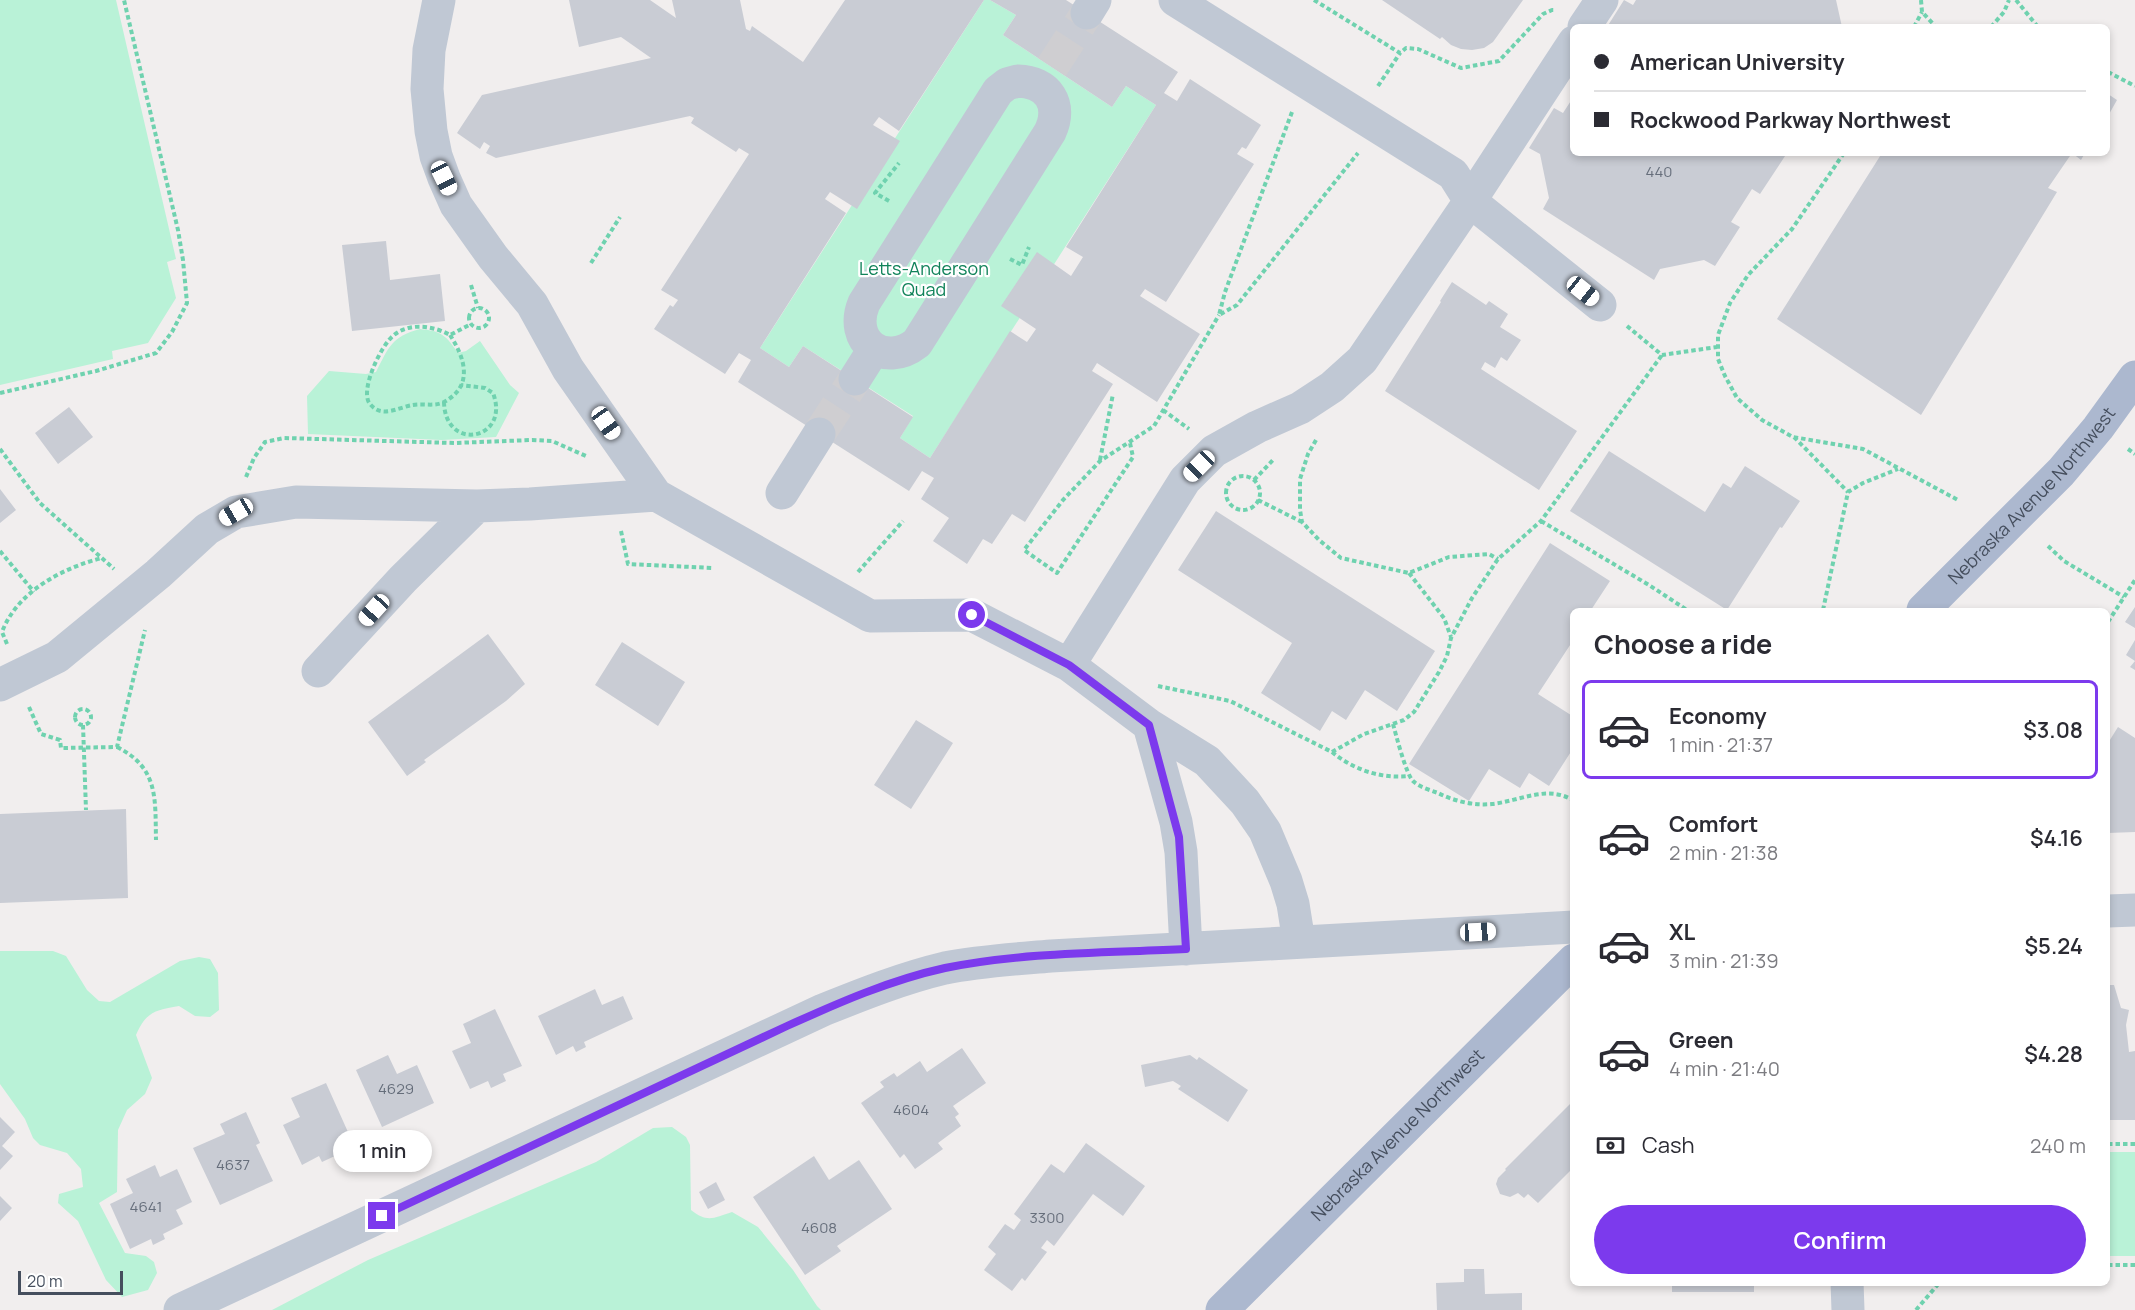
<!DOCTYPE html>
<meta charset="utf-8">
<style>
:root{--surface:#fff;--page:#f2f2f3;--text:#2b2b33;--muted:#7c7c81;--line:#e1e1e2;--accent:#7c3aed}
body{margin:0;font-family:Manrope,sans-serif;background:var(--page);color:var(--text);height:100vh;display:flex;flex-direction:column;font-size:22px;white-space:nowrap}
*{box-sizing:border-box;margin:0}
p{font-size:20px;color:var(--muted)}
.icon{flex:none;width:33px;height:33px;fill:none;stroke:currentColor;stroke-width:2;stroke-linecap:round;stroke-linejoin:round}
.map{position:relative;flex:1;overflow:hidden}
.sheet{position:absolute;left:1570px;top:608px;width:540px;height:678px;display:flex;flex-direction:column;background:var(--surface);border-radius:9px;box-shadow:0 3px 9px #0003}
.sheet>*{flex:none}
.top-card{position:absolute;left:1570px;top:24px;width:540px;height:132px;border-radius:9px;box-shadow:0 3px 9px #0003;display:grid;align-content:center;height:132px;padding:0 24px;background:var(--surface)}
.scale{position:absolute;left:18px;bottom:15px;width:105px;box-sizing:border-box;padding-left:6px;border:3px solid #454e5d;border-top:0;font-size:16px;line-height:21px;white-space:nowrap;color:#454e5d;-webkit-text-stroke:4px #fff;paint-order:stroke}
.end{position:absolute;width:27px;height:27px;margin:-14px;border:8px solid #7c3aed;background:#fff;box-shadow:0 0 0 3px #fff}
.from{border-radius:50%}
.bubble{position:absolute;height:42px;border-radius:21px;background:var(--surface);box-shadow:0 3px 9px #0003;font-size:20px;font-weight:600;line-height:42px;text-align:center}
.car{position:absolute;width:18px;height:36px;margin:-18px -9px;border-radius:8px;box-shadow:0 0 4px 2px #0007;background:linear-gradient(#fff 24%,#345 0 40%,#fff 0 76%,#345 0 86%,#fff 0)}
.top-card b{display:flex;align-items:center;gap:21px;height:57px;font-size:22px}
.top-card b+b{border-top:2px solid var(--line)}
.top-card i{width:15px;height:15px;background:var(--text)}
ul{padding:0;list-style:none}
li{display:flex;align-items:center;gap:18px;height:99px;margin:0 12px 9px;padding:0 12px;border:3px solid transparent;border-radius:9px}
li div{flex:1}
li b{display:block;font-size:22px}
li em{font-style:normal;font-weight:600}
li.active{border-color:var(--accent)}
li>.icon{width:54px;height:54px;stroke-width:1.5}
h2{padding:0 24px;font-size:27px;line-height:72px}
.pay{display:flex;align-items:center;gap:15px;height:66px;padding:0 24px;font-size:22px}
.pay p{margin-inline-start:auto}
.cta{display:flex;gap:12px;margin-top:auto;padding:12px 24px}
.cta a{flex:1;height:69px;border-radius:36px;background:var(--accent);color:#fff;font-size:24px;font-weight:600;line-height:69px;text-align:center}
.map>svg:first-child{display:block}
</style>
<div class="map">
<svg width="2135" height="1310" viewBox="0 0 2135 1310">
<rect width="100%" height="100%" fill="#f1eeee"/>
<path fill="#b9f2d7" d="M0,0H116L176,259L167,262L176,298L148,343L112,351L113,359L0,385Z
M984,0H990L1016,15L1003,35L1112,107L1126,86L1156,105L930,458L900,438L913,416L803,346L789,367L760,348Z
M420,329C441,331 446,335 458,353L466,351L480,341L510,385L519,393L496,437L442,440L308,434L307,396L329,371L366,374L376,372C389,347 391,337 420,329Z
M0,951H53L66,956L87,990L99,1001L110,1002L180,961L199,957L210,959L218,973L219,1010L210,1017L195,1016L179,1006C155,1010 146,1012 136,1035L152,1078L145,1094L127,1110L118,1130L117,1192L99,1203L125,1253L146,1256L154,1262L157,1273L148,1290L122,1297L106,1280L78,1221L58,1203L59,1194L83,1187L81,1169L67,1153L40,1145L33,1138L25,1119L0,1084Z
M672,1127L686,1137L690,1145L691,1210C707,1223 714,1218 732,1212L758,1227L793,1270L817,1306L821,1310H272L368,1260L596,1162L653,1128Z
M2108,1152H2135V1256H2108Z"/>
<path fill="#c9ccd4" d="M569,0H650L676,18L672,0H740L746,29L750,31L752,26L803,62L845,0H984L899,131L879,117L873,125L900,141L857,209L830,192L825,199L846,213L760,348L789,367L803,346L913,417L900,438L930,458L1010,331L1027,342L1036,329L1001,306L1037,252L1071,276L1083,257L1066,247L1156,105L1126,86L1112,107L1003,35L1016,15L990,0H1066L1178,72L1164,93L1177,101L1190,79L1261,125L1246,149L1242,147L1237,154L1254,164L1166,302L1145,289L1140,296L1200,334L1157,402L1097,363L1092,371L1113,384L1025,522L1012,514L992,544L983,539L967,564L933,541L949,518L921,499L934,478L922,471L909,491L738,382L751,360L739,353L725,374L654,329L670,305L673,307L678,300L661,290L749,154L739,148L736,152L691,123L694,118L690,116L496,158L486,153L490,146L484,142L480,149L457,133L482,95L651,58L621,37L579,47Z
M1382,0H1523L1493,42L1484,48L1472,50L1461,49L1451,45L1442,37L1440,39Z
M1624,0L1633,5L1636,0H1836L1842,27H1607Z
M2108,94L2117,100L2108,116Z
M1574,96V153H1787L1760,194L1752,189L1731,222L1740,227L1715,266L1704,260L1660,269L1654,280L1543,209L1549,198L1540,154L1529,148L1554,108L1563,113Z
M1882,153H2085L2081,160L2072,153L2048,188L2057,192L1921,415L1777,319Z
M386,241L390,280L440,274L445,321L352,331L342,245Z
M1452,282L1486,305L1489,301L1508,314L1500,327L1521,340L1507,361L1501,357L1495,368L1485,362L1481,369L1577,431L1539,490L1385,391L1441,302L1440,301Z
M69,407L93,437L58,464L35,433Z
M1609,451L1705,512L1723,483L1731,488L1745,466L1800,501L1782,528L1780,527L1727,610L1570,511Z
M0,489L16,510L0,523Z
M1216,511L1435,651L1397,711L1365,690L1346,720L1332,711L1320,731L1261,693L1292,643L1178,570Z
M1550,543L1610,581L1591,610H1574V639L1538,694L1574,717V747L1549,786L1529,773L1520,788L1489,769L1469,801L1409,764Z
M2135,607V628L2125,622Z
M488,634L525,684L506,701L424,760L426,762L407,776L368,722Z
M2135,640V670L2130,667L2135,661L2126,655Z
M622,642L685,682L658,726L595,685Z
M916,720L953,743L911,809L874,785Z
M2118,727L2135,738V832L2108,833V743Z
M126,809L128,898L0,903V814Z
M2108,985H2114L2121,1008L2129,1010L2126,1025L2129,1052L2135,1051V1120H2108Z
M595,989L602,1005L623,996L633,1019L584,1042L586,1047L576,1052L573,1046L556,1055L538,1016Z
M495,1009L522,1066L503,1074L506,1081L491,1088L488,1081L470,1089L452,1051L471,1043L463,1024Z
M962,1048L986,1083L953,1106L959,1114L955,1117L961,1126L938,1143L943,1149L915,1169L904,1154L900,1158L861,1103L884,1087L880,1082L894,1073L897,1077L920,1061L927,1072Z
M388,1055L397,1074L417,1065L434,1103L382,1127L356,1070Z
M1190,1055L1197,1060L1199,1057L1248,1090L1228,1122L1178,1089L1181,1086L1173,1081L1145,1087L1141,1065Z
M326,1083L352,1141L334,1149L337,1155L322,1162L319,1156L302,1165L283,1125L300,1117L291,1098Z
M1574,1100V1167L1538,1203L1528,1194L1524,1198L1518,1193L1510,1197L1500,1194L1496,1184L1498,1178L1506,1170L1505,1169Z
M246,1112L260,1143L256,1145L273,1181L220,1205L193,1148L225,1134L220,1124Z
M0,1117L15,1132L2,1146L13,1156L0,1170Z
M1086,1143L1145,1186L1123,1216L1093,1194L1054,1246L1047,1240L1041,1248L1047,1252L1025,1281L1022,1278L1012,1291L984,1270L996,1254L988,1247L1005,1224L1014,1230L1021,1220L1014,1214L1051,1164L1064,1173Z
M814,1156L829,1180L859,1160L892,1209L837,1246L841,1251L805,1275L753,1197Z
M155,1165L160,1177L177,1169L192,1202L176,1210L183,1224L163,1234L165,1239L153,1245L151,1239L130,1249L110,1204L133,1193L126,1179Z
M716,1182L725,1200L708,1209L699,1192Z
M0,1196L12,1208L0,1221Z
M1464,1269H1484L1485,1294L1522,1293V1310H1437L1436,1283L1464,1282Z
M1672,1282H1754V1292H1672Z"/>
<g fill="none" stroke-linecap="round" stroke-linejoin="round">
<path stroke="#cfced1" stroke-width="33" stroke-dasharray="33 16" stroke-linecap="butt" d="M1052,67L1087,13
M819,434L855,379"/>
<path stroke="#6fd2af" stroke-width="4" stroke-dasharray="4.5 3" stroke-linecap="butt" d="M1314,0L1400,53L1406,48L1418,49L1461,68L1499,61L1543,14L1552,10H1556
M1921,0L1922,12L1936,27
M2016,0L2038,27
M1914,27L1922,12
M1991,27L2004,12L2009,0
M2108,72L2135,86
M1378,86L1400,53
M1292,112L1225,292L1219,315L1237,305L1358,153
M1844,153L1792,229L1748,275L1730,303L1718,335V359L1725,376L1737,398L1762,420L1793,437L1863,449L1958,500
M889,201L875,193L899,163
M1010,259L1022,265L1029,247
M591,263L620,217
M471,285L478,308
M469 318a10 10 0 1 1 20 0a10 10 0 1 1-20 0Z
M1627,326L1662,355L1717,347
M450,335C465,358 474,386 444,402C434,407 423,403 413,405C399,407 382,419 370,404C359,391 381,345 394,335C410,322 434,326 450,335L471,324
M0,393L96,371L156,353L172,332L187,303L183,260L178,230L124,0
M444,402C445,453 511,440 493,393L485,388L461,385
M1163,410L1189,429
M1794,437L1848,492
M1316,440L1308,454L1300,479V510L1302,522L1319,540L1341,558L1409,573L1449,557L1489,554L1498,559
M1130,443L1133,457L1057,573L1024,550L1063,500L1100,461L1154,426L1219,315
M0,449L40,503L114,569
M2128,449L2135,454
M1100,460L1113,394
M1226 493a17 17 0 1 1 34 0a17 17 0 1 1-34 0Z
M246,477L254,458L265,442L284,438L454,443L532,440L552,441L586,456
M1254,480L1274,459
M1258,500L1302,522
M1541,521L1649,585L1687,610
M621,531L628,564L713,568
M2048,546L2064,561L2124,597
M0,551L34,592
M858,572L903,521
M1409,573L1444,618L1451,637
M1823,610L1848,492L1863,483L1898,469
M2108,622L2135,580
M7,644L2,632C17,592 62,568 102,558
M1158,686L1230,701L1332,752L1364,734L1404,720L1414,712L1439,672L1447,656L1451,638L1472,598L1498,559L1541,521L1662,355
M29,707L41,734L60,740L61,748L117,747L145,630
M75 717a8 8 0 1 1 16 0a8 8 0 1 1-16 0Z
M1393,724C1396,735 1406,774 1413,781C1419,787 1430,790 1438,793C1454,801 1474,806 1492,804C1520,801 1548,784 1574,801
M83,725L86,810
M117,747C159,768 155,799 156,840
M1332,752C1354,770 1381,779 1410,776
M2108,1144H2135
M2108,1265H2135
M1916,1310L1940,1282"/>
<path stroke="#c0c8d4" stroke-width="33" d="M439,0L429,50L427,89L431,131L436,156L444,178L456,205L493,257L532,304L568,369L656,495L870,616L972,615L1069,665L1149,725L1207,761L1245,802L1265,831L1286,881L1293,904L1299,942
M1175,0L1453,174L1470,201L1600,305
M1087,13L1095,0
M1584,27L1602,0
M1018,81C1048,82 1063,104 1050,132L917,343C884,369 848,341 864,303L998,91L1007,84Z
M855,379L874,349
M782,493L819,434
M1069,665L1185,480L1214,451L1257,427L1300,408L1332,387L1362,360L1470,201L1574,42
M318,671L403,579L477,506
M0,685L57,657L158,574L207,529L236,512L296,502L477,506L530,504L656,495
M1149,725L1176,822L1181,852L1186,949
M2108,911L2135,910
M1847,1282L1848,1310
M180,1310L823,1010C863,994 903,978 945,968C980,961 1016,959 1051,956L1574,927"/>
<g stroke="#acb8cf" stroke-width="33">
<path id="s1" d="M1923,610L2061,472L2098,428L2135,377"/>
<path id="s2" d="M1222,1310L1574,960"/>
</g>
</g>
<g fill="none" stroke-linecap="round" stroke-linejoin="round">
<path stroke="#7c3aed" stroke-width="8" d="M382,1216L787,1026C838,1003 890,980 945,968C1024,952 1106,953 1186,949L1179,837L1149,725L1069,665L972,615"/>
</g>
<g text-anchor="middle" stroke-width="4.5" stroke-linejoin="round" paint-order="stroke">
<g font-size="15" fill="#666e7b">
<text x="1659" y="177">440</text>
<text x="396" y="1094">4629</text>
<text x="911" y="1115">4604</text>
<text x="233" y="1170">4637</text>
<text x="146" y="1212">4641</text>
<text x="1047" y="1223">3300</text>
<text x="819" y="1233">4608</text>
</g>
<g font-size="18" fill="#11835a" stroke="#fff">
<text x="924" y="275">Letts-Anderson<tspan x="924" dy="21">Quad</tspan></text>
</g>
<g font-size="18" fill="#454e5d" stroke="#fff">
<text dy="6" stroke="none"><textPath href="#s1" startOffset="158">Nebraska Avenue Northwest</textPath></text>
<text dy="6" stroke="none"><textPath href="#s2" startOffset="248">Nebraska Avenue Northwest</textPath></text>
</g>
</g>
</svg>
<div class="scale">20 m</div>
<i class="end from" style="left:972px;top:615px"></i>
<i class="end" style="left:382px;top:1216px"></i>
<div class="bubble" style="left:333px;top:1130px;width:99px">1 min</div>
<i class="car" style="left:444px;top:178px;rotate:154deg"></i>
<i class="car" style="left:1583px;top:291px;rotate:129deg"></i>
<i class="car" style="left:606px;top:423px;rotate:145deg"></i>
<i class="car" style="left:1199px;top:466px;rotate:225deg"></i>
<i class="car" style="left:236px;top:512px;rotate:240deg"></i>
<i class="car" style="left:374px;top:610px;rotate:222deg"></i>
<i class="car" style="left:1478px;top:932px;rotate:87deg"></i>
<div class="top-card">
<b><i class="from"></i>American University</b>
<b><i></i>Rockwood Parkway Northwest</b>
</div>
<section class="sheet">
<h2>Choose a ride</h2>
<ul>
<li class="active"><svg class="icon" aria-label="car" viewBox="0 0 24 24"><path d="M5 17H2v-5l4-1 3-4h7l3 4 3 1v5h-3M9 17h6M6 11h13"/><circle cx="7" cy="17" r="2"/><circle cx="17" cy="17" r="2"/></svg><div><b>Economy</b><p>1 min · 21:37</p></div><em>$3.08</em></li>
<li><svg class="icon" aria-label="car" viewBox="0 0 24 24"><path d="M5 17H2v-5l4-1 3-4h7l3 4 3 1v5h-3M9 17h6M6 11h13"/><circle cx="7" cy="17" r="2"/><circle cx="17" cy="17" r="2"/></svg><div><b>Comfort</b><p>2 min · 21:38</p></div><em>$4.16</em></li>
<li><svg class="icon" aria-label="car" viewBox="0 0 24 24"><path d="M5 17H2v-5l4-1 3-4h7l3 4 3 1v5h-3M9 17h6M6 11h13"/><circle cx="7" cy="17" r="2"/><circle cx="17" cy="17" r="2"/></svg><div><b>XL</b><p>3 min · 21:39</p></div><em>$5.24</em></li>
<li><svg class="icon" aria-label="car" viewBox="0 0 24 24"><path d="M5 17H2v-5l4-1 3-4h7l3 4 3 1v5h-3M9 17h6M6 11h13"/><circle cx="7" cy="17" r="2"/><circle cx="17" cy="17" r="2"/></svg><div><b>Green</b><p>4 min · 21:40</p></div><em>$4.28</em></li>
</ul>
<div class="pay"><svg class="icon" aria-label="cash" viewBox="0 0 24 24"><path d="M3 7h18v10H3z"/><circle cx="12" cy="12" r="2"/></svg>Cash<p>240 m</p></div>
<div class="cta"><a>Confirm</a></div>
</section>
</div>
